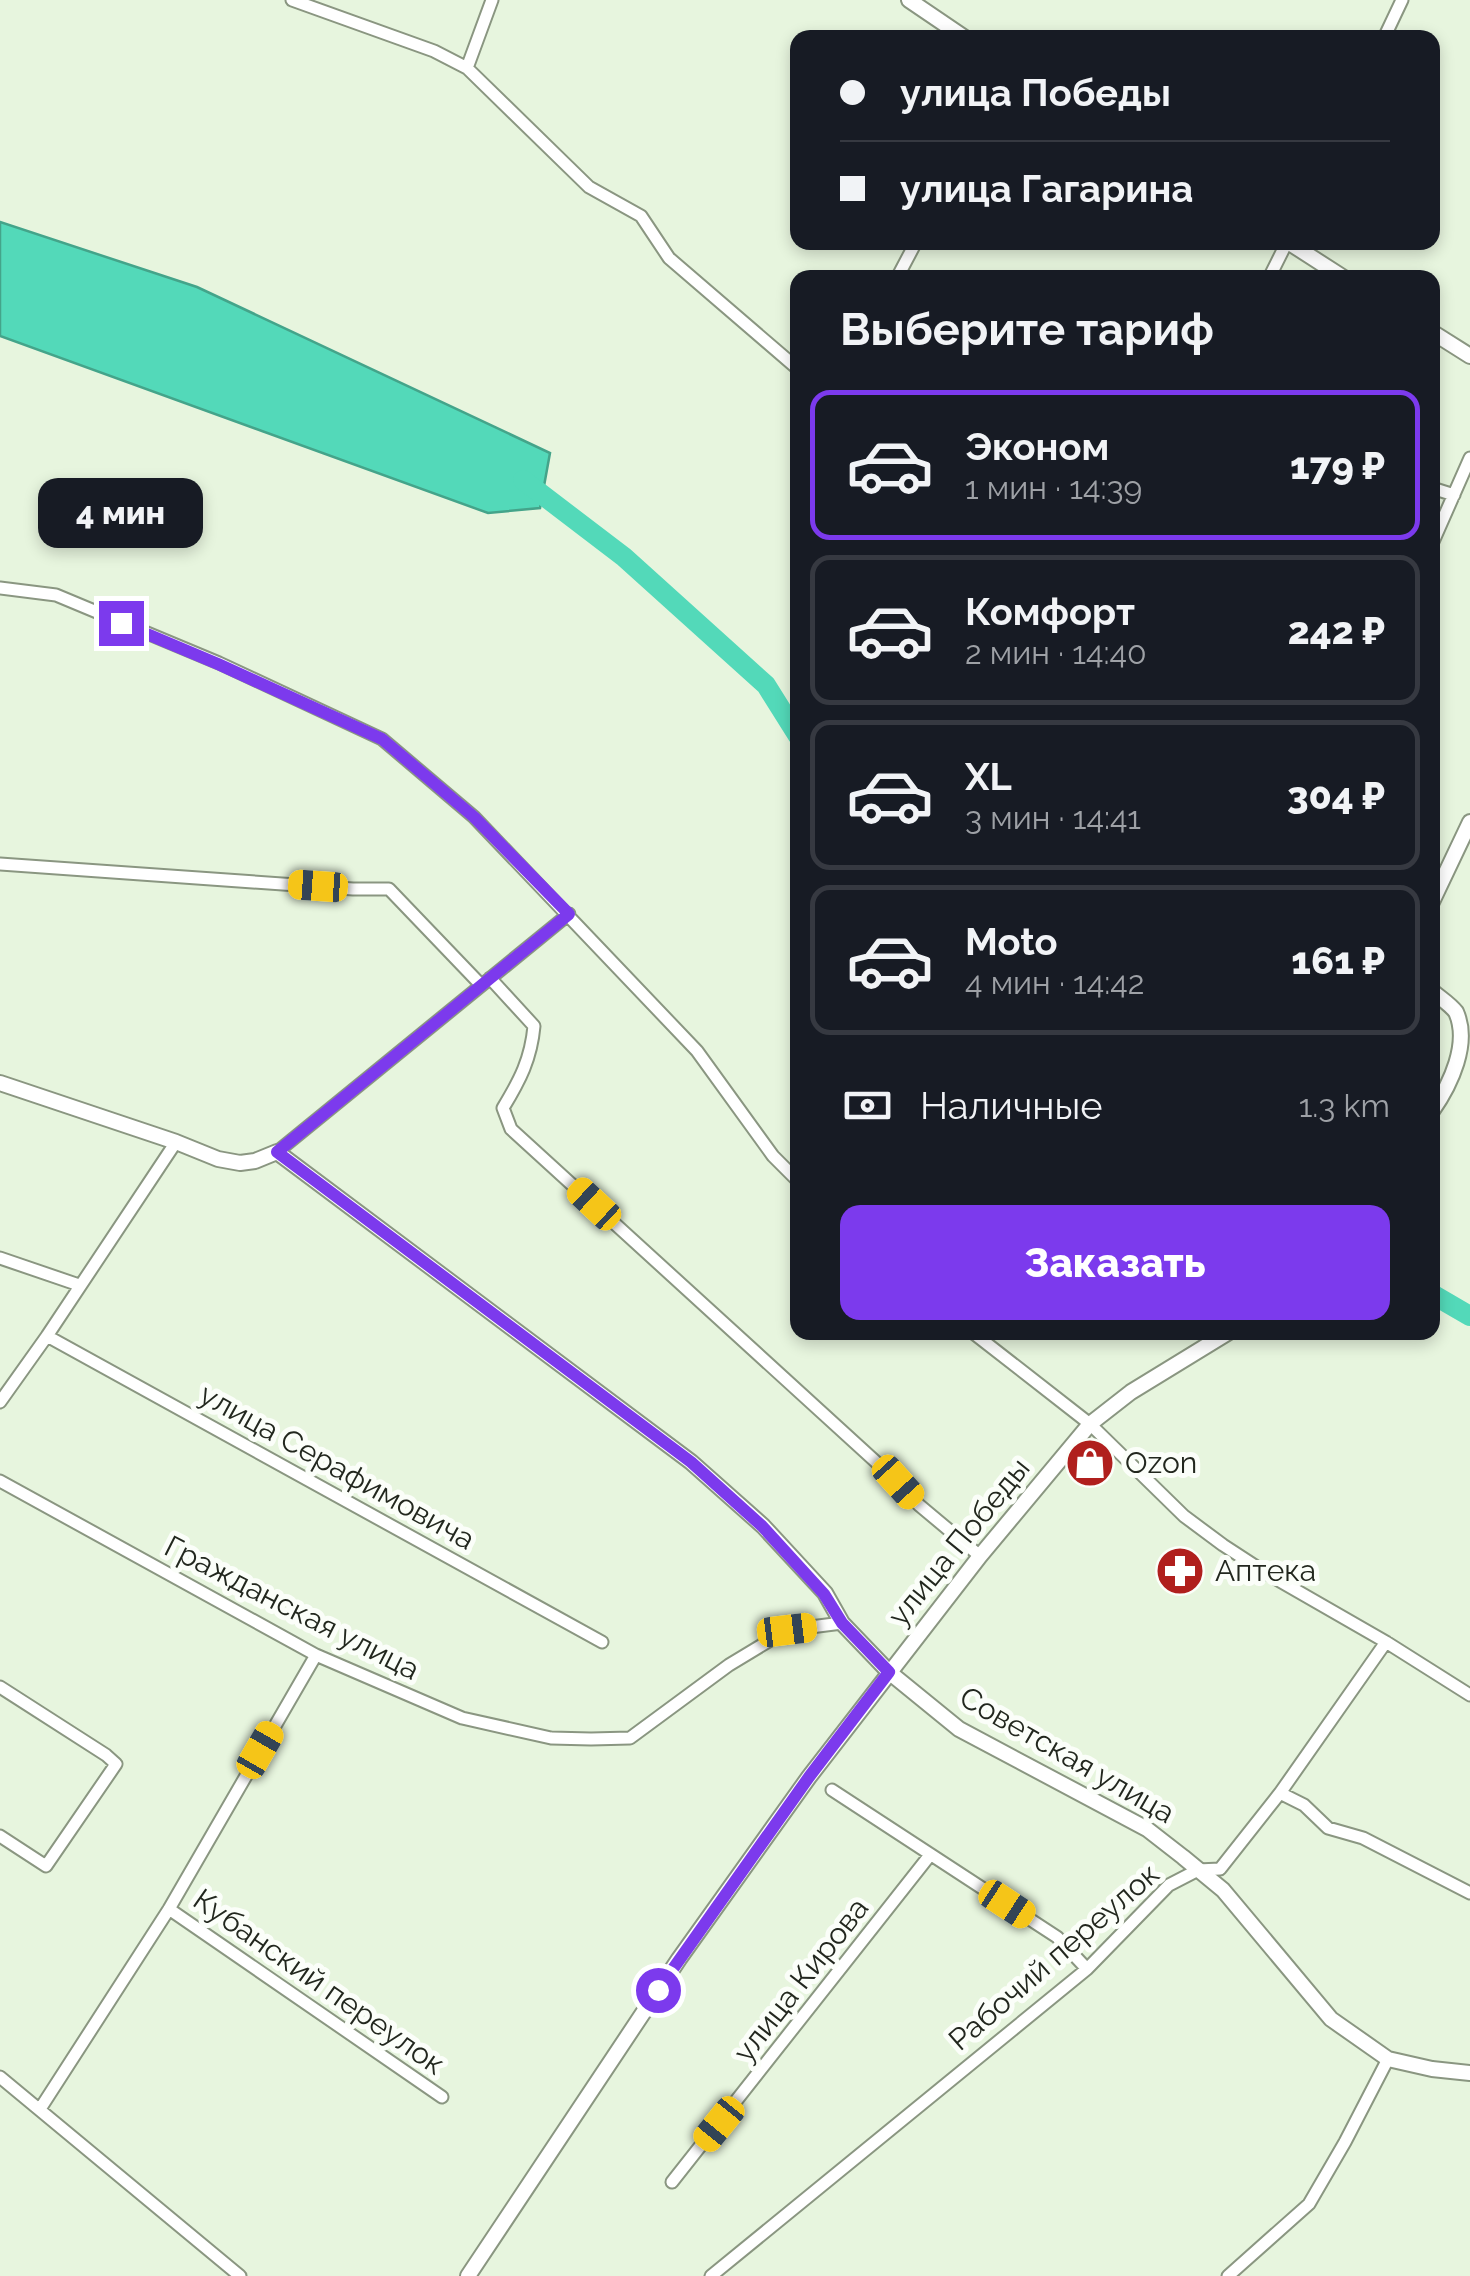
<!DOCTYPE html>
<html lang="ru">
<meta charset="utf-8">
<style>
:root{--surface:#171b24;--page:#242831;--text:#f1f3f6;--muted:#9ea1a6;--line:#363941;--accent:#7c3aed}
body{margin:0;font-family:Raleway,sans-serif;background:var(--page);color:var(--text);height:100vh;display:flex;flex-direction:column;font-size:38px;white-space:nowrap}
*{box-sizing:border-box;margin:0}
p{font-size:32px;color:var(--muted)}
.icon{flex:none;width:55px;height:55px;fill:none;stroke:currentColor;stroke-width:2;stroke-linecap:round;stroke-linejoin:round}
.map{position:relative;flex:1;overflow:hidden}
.side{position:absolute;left:790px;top:270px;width:650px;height:1070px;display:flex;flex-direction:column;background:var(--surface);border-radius:20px;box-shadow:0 5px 15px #0003}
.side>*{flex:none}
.hud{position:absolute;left:790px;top:30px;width:650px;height:220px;border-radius:20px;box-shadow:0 5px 15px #0003;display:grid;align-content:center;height:220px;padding:0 50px;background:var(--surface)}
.end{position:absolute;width:45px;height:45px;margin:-22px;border:12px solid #7c3aed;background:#fff;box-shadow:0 0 0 5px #fff}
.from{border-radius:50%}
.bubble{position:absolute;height:70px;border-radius:20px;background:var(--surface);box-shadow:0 5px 15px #0003;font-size:32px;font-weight:800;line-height:70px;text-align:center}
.car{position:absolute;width:30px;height:60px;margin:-30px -15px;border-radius:12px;box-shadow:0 0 8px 2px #0007;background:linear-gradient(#f5c518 24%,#345 0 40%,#f5c518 0 76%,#345 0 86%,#f5c518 0)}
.hud b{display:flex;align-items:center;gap:35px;height:95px;font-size:38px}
.hud b+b{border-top:2px solid var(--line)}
.hud i{width:25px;height:25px;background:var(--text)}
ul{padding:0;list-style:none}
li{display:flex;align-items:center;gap:30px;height:150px;margin:0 20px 15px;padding:0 30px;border:5px solid var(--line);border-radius:20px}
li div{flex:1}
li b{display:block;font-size:38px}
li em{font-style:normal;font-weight:800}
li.selected{border-color:var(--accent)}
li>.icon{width:90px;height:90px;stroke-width:1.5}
h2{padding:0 50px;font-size:45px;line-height:120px}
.pay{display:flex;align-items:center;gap:25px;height:110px;padding:0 50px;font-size:38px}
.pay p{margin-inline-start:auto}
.cta{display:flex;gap:20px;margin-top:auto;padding:20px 50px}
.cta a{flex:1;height:115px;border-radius:20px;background:var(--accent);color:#fff;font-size:40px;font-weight:800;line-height:115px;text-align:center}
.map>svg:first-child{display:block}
</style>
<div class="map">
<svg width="1470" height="2276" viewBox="0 0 1470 2276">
<rect width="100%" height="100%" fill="#e7f5de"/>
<path fill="#53d9b9" stroke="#44a48a" stroke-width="2.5" d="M0,222L197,287L550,453L540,508L488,513L0,336Z"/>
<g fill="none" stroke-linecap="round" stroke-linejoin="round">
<path stroke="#53d9b9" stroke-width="20" d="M523,480L624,557L766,685L798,736
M1432,1294L1470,1316"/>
<g stroke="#8a9681" stroke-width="15">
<path id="minor" d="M292,0L434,51L467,68L589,187L641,216L669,258L798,369
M1384,38L1402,0
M467,68L492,0
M897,278L916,242
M1269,278L1287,242
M1432,488L1454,495
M1432,544L1470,458
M0,588L56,595L219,663L382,739L474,817L697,1051L773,1156L798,1181
M0,864L353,889H389L481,985
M490,978L534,1026C531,1059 520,1080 503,1108L511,1129L898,1482L919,1505L980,1556
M277,1152L569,914
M0,1258L79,1285
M972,1332L1090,1424L1184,1516L1223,1545L1266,1573L1386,1642L1470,1695
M47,1336L602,1642
M0,1402L47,1336L176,1142
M0,1481L316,1655L462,1718L551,1738L591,1739L630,1738L729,1665L787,1630L842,1623
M0,1687L106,1755L116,1764L46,1866L0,1836
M832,1790L1057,1937L1087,1969
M1280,1793L1304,1805L1328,1828L1363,1838L1470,1893
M169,1909L442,2097
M0,2077L240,2276
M40,2109L169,1909L316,1655
M672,2182L930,1855
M711,2276L1087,1969L1169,1885L1198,1870L1220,1869L1280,1793L1386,1642
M1228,2276L1309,2204L1345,2142L1388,2059"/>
</g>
<g stroke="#8a9681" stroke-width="18">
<path id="tertiary" d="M909,0L965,38
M1288,242L1344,278
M1432,332L1470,356
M1432,902L1470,822
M1432,991C1440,998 1450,1004 1456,1012C1470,1043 1451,1084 1432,1111
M0,1083L176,1142L218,1159L240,1163L255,1161L277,1152L691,1462L763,1526L825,1593L842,1623L889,1672L959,1729L1147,1829L1183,1857L1223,1890L1331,2019L1388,2059L1432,2069L1470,2073
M468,2276L679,1959L809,1777L980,1556L1090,1424L1131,1392L1229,1332"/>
</g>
<use href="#minor" stroke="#fff" stroke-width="11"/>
<use href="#tertiary" stroke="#fff" stroke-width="14"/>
</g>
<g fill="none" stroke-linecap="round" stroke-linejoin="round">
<path stroke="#7c3aed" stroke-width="12" d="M121,623L218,664L382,739L474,817L569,914L277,1152L691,1462L762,1526L824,1594L842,1623L889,1672L809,1777L658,1990"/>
</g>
<defs>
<g id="shop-disc" transform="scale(2.5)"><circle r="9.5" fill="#b01f1d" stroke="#fbfef9"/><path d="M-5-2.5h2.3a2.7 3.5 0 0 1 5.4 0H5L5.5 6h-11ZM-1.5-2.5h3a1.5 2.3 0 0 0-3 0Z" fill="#fff"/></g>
<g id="pharmacy-disc" transform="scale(2.5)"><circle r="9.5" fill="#b01f1d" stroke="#fbfef9"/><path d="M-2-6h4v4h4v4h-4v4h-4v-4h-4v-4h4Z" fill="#fff"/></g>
</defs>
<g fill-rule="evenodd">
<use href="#shop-disc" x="1090" y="1463"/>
<use href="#pharmacy-disc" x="1180" y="1571"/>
</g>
<g text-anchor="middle" stroke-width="10" stroke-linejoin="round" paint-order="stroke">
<g font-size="30" fill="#22271e" stroke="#fbfef9" text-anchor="start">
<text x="1125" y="1473">Ozon</text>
<text x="1215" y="1581">Аптека</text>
</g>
<g font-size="30" fill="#22271e" stroke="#fbfef9">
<text transform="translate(337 1467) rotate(29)" y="10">улица Серафимовича</text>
<text transform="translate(959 1542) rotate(-51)" y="10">улица Победы</text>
<text transform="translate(292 1608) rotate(27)" y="10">Гражданская улица</text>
<text transform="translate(1067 1755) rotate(30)" y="10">Советская улица</text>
<text transform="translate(1054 1957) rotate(-41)" y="10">Рабочий переулок</text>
<text transform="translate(801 1980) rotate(-52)" y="10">улица Кирова</text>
<text transform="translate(319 1982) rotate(35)" y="10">Кубанский переулок</text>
</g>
</g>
</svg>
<i class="end from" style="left:658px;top:1990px"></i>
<i class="end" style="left:121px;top:623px"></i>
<div class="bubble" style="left:38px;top:478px;width:165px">4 мин</div>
<i class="car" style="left:318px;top:886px;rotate:274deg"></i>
<i class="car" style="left:594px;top:1204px;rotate:313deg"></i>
<i class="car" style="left:898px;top:1482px;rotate:138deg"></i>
<i class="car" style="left:787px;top:1630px;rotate:83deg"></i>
<i class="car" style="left:260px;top:1750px;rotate:30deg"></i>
<i class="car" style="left:1007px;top:1904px;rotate:123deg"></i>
<i class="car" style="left:719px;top:2124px;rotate:219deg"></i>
<div class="hud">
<b><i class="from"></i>улица Победы</b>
<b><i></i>улица Гагарина</b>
</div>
<section class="side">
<h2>Выберите тариф</h2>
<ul>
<li class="selected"><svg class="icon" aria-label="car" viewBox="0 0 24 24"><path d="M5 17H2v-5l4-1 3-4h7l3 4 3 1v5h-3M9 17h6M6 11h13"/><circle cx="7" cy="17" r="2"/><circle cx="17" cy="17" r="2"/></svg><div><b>Эконом</b><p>1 мин · 14:39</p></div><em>179 ₽</em></li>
<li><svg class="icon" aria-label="car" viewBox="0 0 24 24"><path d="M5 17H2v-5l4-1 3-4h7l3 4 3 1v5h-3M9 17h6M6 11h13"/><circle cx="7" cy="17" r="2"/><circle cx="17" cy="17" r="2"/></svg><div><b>Комфорт</b><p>2 мин · 14:40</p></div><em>242 ₽</em></li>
<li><svg class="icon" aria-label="car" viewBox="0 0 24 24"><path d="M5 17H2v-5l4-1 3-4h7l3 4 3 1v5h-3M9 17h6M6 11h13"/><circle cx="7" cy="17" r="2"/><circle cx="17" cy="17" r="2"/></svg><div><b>XL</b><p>3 мин · 14:41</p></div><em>304 ₽</em></li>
<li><svg class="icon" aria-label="car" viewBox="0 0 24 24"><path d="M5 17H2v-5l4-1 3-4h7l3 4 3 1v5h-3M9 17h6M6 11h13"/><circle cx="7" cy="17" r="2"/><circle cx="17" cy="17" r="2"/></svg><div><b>Moto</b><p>4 мин · 14:42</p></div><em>161 ₽</em></li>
</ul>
<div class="pay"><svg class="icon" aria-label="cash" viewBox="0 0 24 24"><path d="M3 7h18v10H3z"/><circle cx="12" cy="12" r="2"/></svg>Наличные<p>1.3 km</p></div>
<div class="cta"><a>Заказать</a></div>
</section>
</div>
